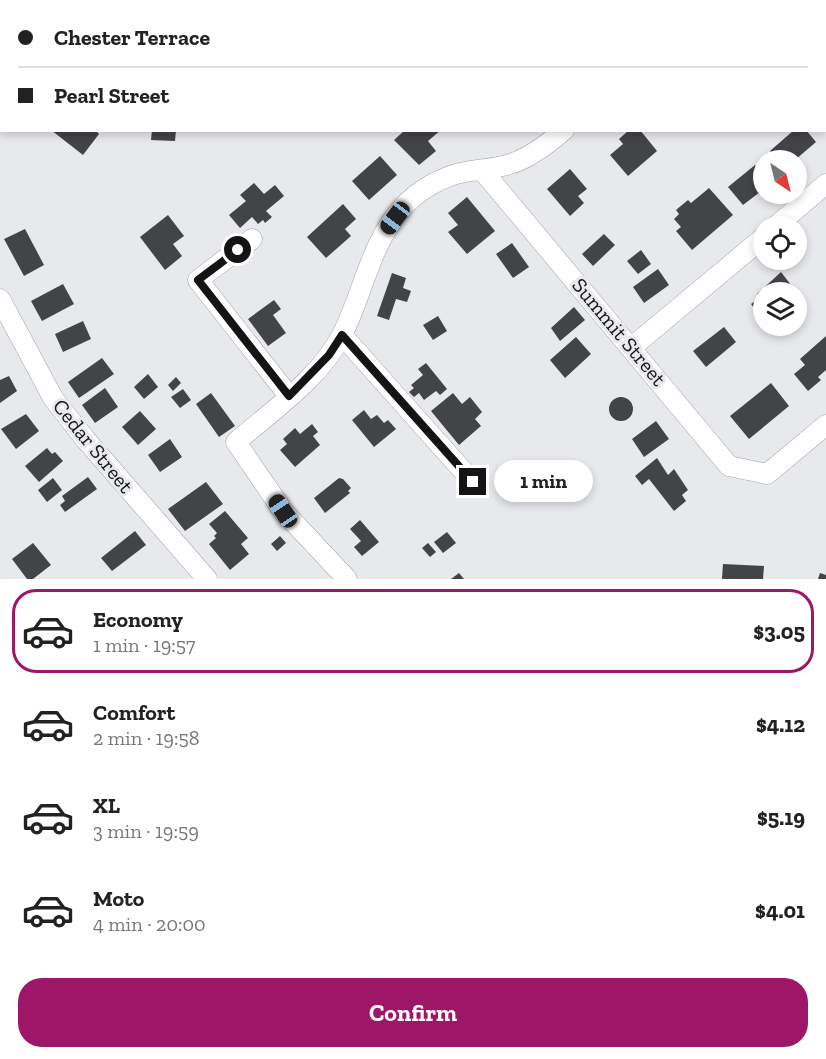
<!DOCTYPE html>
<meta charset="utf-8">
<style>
:root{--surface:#fff;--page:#f2f2f2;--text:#222;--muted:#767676;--line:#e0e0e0;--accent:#9d1667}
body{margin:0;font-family:"Zilla Slab",serif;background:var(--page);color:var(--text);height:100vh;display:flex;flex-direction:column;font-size:22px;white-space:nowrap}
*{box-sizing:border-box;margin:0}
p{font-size:20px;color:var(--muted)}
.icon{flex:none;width:33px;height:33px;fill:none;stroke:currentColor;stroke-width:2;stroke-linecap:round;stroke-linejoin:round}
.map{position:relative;height:579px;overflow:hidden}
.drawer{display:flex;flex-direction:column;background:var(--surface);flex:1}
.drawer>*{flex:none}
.banner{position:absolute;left:0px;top:0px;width:826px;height:132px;box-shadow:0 3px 9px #0003;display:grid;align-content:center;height:132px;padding:0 18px;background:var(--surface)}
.needle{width:39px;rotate:145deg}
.tools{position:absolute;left:753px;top:150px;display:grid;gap:12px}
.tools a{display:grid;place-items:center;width:54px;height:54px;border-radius:50%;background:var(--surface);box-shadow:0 3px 9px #0003;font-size:30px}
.end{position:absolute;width:27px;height:27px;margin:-14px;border:8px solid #141415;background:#fff;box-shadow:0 0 0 3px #fff}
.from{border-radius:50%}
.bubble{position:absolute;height:42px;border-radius:21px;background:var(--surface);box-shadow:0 3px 9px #0003;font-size:20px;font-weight:700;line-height:42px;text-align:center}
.car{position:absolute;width:18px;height:36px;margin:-18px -9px;border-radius:8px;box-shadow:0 0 4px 2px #0007;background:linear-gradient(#222 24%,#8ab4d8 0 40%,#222 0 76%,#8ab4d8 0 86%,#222 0)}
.banner b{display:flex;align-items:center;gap:21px;height:57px;font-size:22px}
.banner b+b{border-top:2px solid var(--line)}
.banner i{width:15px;height:15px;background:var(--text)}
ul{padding:10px 0 0;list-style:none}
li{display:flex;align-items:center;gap:18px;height:84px;margin:0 12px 9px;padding:0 6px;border:3px solid transparent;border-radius:24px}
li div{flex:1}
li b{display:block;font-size:22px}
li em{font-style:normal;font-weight:700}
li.current{border-color:var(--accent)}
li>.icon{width:54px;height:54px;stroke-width:1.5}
.button{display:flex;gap:12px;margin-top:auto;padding:12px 18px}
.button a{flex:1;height:69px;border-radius:24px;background:var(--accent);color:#fff;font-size:24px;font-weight:700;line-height:69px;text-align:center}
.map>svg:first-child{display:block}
</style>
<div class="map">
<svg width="826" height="579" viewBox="0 0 826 579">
<rect width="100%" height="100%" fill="#e8e9ed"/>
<path fill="#434447" d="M51,130H95L99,134L83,155Z
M152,130H176L175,141L151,140Z
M405,130H441L428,141L436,151L419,165L394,140Z
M629,130H640L657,151L628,176L610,155L623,144L619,139Z
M794,130H806L816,142L795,160H788L786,157L778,160L770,151Z
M380,156L397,175L369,200L352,181Z
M755,165L764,175V189L743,205L728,187Z
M570,169L587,189L578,196L584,203L570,216L547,189Z
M254,183L264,194L275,185L284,196L266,211L272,217L265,223L263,220L258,224L252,217L240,228L229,215L246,201L240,195Z
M709,188L733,215L692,250L676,231L681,227L674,219L679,214L676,210L688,200L691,203Z
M467,197L495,231L467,254L448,232L458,225L448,213Z
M343,204L356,219L345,229L351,236L326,258L307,237Z
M168,215L184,236L173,244L182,256L165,270L140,237Z
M25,229L44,265L24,276L4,239Z
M604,234L615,245L593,266L582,254Z
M512,243L529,267L513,278L496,254Z
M641,250L651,264L638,274L627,261Z
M658,269L669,285L644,303L633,287Z
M781,272L791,285L785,289L788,292H764V320L751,304L760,298L757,294Z
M392,273L406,278L403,288L411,291L407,302L396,299L389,320L377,316Z
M63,284L74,304L42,321L31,301Z
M274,300L281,309L273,315L286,333L268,346L248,319Z
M574,307L585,320L560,341L551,328Z
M438,316L447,331L433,340L423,325Z
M83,321L91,339L63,352L55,334Z
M724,327L736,342L706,367L693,351Z
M826,336V370L818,377L821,380L808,391L794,374L805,365L800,359Z
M576,337L591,354L565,378L550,360Z
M102,358L114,374L79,398L68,382Z
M426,363L447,389L440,395L436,391L424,400L419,393L414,397L409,392L414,388L411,385L423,375L418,369Z
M148,374L158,387L144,399L134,387Z
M9,376L17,391L0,403V380Z
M176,377L181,383L173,391L168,385Z
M771,383L789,406L749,439L730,416Z
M105,388L118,407L95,423L82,405Z
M183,389L191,400L180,408L171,397Z
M211,393L235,426L219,437L196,404Z
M453,393L462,404L470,397L482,412L475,419L481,426L459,445L431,411Z
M609 409a12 12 0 1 1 24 0a12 12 0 1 1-24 0Z
M364,410L371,419L377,415L384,423L388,420L396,429L374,447L352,420Z
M140,411L156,429L138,445L122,427Z
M26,414L39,431L16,449L1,429Z
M656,421L669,439L644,457L632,439Z
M312,424L318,432L313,436L320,445L295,467L280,450L287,444L283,439L295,428L300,434Z
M170,439L182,457L160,472L148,455Z
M47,448L52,454L55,452L63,461L39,482L25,466Z
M657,458L668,475L674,469L688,490L682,495L686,501L674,511L649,479L642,485L635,476Z
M88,477L97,489L65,512L60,505L65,501L62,496Z
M53,478L62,490L47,502L38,490Z
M339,478L343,479L351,488L348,491L350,493L325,513L314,498Z
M206,482L223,504L185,531L168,509Z
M225,511L248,538L241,544L249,554L230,570L209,544L216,538L214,536L217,533L209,524Z
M360,520L379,542L362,556L354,547L361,541L350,529Z
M135,531L146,545L112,571L101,558Z
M447,532L456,543L443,553L434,542Z
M280,536L286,543L277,551L271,544Z
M33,543L51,565L33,579H27L12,559Z
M428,543L436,552L430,557L422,548Z
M723,564L764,566L763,579H722Z
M459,573L464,579H451Z
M820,573L826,575V579H818Z"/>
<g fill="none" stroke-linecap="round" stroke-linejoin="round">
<g stroke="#a2a3a7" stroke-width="21">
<path id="street" d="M36,0L38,2
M320,2L322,0
M748,2L750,0
M482,170L729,466L767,474L826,425
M776,226L826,184
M252,239L198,280L289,396
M0,299L53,398L86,440L207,579
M342,335L473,482
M632,347L764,237
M347,579L283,511L236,442C273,410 319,379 342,335C363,294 370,244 402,208C417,191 442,176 465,172C480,169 495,169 510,164C530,158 548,144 564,130"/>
</g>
<use href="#street" stroke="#fff" stroke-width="20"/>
</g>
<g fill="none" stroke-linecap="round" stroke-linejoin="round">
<path stroke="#141415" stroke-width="8" d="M238,250L198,280L289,396L329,355L342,335L473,482"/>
</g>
<g text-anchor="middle" stroke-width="6" stroke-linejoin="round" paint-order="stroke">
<g font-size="21" fill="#141415" stroke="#e8e9ed">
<text transform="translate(619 332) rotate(50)" y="7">Summit Street</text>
<text transform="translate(93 446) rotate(51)" y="7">Cedar Street</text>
</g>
</g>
</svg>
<div class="tools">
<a><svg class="needle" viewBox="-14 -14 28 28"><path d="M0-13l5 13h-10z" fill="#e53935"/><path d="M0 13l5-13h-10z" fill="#767676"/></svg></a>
<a><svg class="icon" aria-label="locate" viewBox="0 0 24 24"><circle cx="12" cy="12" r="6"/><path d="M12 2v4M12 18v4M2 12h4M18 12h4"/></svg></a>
<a><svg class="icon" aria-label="layers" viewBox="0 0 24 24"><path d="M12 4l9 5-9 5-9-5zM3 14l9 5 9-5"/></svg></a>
</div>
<i class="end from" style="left:238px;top:250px"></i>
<i class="end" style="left:473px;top:482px"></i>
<div class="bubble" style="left:494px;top:460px;width:99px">1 min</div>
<i class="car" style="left:395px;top:218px;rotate:217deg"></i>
<i class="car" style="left:283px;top:511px;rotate:326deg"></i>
<div class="banner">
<b><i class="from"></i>Chester Terrace</b>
<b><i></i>Pearl Street</b>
</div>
</div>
<section class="drawer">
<ul>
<li class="current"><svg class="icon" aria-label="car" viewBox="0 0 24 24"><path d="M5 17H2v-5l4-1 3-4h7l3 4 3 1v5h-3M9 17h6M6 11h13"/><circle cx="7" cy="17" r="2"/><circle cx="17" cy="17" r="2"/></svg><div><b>Economy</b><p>1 min · 19:57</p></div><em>$3.05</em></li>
<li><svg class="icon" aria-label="car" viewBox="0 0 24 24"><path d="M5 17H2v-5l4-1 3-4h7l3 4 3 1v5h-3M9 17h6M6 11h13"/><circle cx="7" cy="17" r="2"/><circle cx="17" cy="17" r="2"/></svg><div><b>Comfort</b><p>2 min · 19:58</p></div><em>$4.12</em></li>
<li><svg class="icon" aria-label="car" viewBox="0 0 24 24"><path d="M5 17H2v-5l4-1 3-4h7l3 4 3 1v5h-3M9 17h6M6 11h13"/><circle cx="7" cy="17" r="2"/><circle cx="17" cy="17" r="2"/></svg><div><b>XL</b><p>3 min · 19:59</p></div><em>$5.19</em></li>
<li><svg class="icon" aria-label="car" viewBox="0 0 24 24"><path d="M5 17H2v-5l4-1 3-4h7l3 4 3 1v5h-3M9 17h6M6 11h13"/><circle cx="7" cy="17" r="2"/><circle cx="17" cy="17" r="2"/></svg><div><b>Moto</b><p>4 min · 20:00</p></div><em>$4.01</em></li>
</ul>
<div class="button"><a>Confirm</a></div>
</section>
